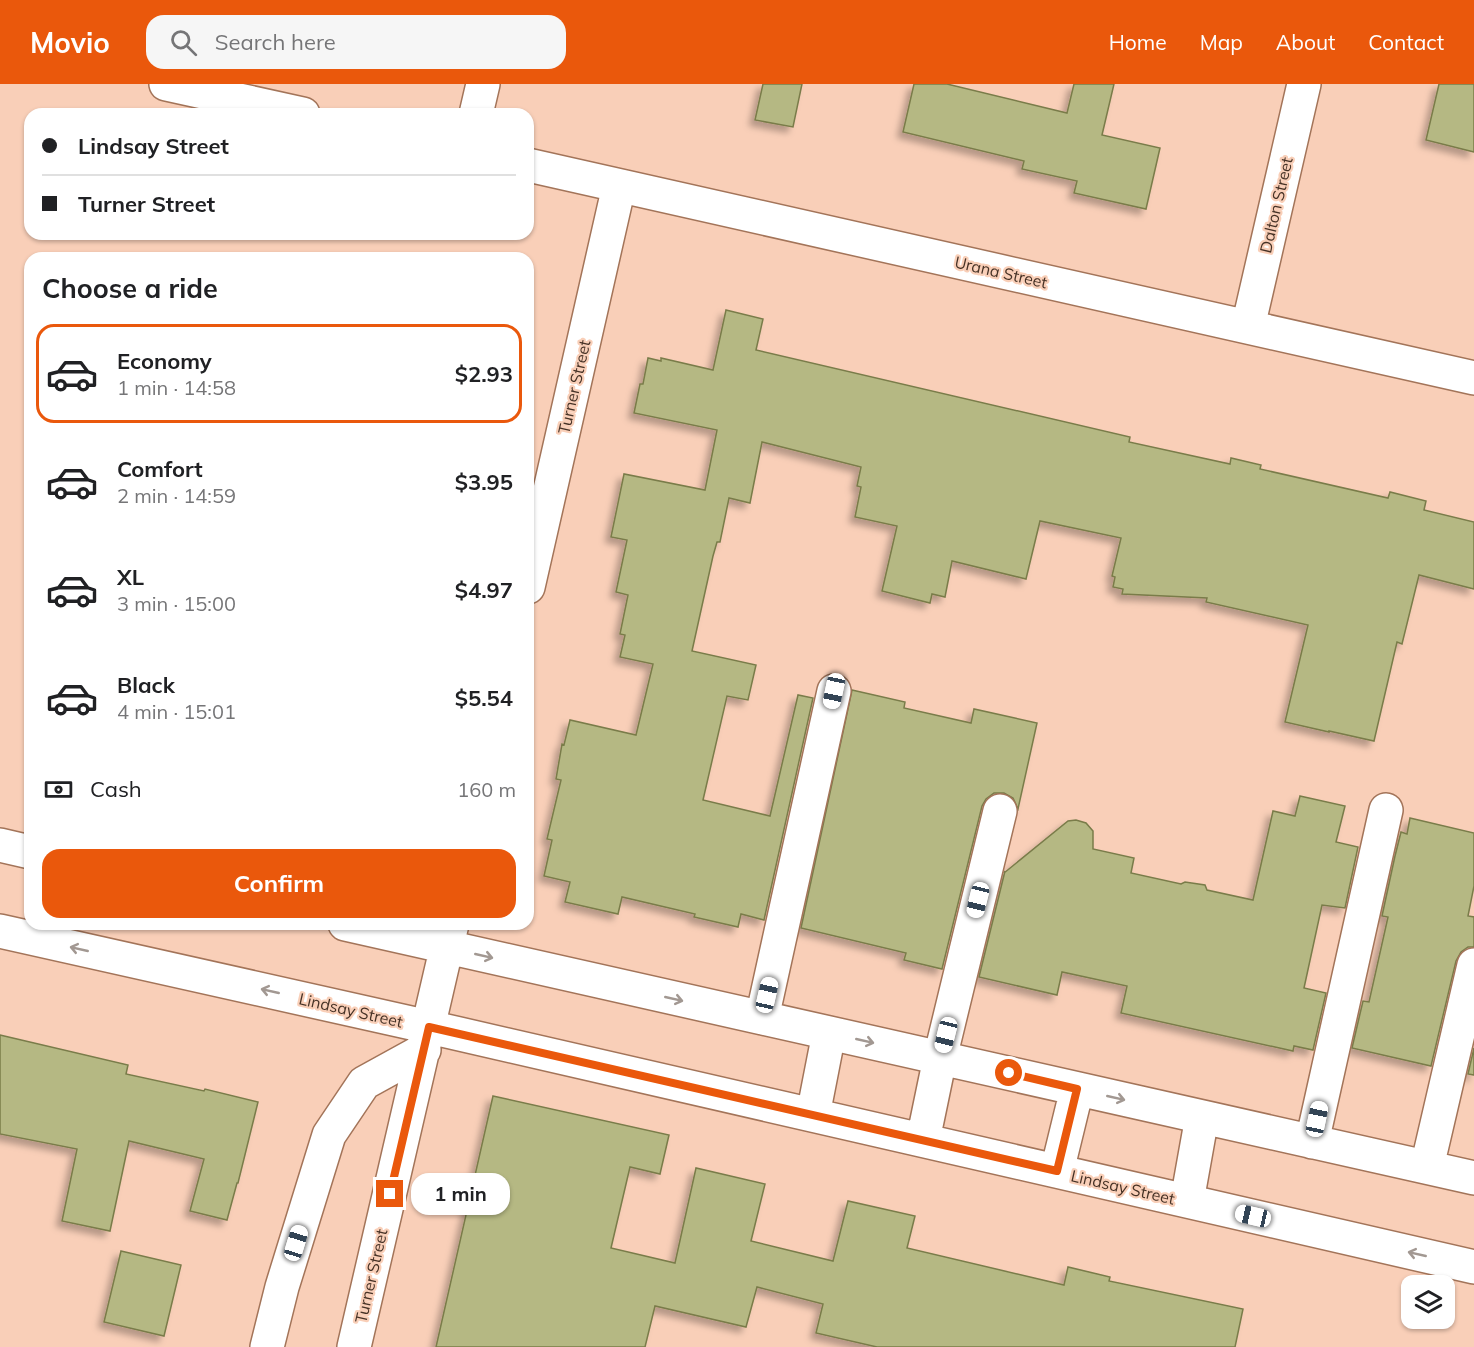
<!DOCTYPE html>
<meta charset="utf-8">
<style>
:root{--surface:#fff;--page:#f6f6f6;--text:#202124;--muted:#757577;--line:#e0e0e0;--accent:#ea580c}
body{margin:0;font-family:Mulish,sans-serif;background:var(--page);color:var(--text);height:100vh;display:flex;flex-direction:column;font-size:22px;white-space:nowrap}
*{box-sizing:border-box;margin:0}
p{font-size:20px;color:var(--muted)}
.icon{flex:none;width:33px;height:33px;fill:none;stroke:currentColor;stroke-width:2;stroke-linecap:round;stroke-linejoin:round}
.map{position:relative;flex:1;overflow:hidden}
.drawer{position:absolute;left:24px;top:168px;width:510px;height:678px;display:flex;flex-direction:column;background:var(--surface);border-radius:18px;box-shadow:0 2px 4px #0004}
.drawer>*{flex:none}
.guide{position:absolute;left:24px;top:24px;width:510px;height:132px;border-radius:18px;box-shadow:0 2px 4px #0004;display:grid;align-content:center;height:132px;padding:0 18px;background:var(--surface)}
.controls{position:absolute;left:1401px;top:1191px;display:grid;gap:12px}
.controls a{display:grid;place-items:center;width:54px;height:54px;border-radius:12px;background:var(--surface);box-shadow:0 2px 4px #0004;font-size:30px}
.end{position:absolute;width:27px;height:27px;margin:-14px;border:8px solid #ea580c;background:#fff;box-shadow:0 0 0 3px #fff}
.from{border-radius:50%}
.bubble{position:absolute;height:42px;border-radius:18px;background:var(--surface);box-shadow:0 2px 4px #0004;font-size:20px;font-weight:700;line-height:42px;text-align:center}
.car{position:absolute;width:18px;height:36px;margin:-18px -9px;border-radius:8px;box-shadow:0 0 4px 2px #0007;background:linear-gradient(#fff 24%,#345 0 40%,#fff 0 76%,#345 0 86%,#fff 0)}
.guide b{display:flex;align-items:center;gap:21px;height:57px;font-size:22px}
.guide b+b{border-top:2px solid var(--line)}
.guide i{width:15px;height:15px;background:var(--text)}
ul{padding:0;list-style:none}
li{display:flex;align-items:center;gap:18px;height:99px;margin:0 12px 9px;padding:0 6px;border:3px solid transparent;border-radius:18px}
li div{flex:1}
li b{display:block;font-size:22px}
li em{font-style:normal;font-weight:700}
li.on{border-color:var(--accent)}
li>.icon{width:54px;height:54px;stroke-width:1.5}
h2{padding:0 18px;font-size:27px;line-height:72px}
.pay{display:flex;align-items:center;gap:15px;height:66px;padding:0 18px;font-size:22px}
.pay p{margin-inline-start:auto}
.action{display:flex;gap:12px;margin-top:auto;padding:12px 18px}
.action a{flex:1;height:69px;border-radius:18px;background:var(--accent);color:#fff;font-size:24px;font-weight:700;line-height:69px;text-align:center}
header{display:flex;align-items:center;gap:36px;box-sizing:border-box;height:84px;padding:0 30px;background:var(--accent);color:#fff}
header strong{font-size:28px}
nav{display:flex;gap:33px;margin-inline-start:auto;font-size:21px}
.search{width:420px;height:54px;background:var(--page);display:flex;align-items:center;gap:15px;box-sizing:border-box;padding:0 21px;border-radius:18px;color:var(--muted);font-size:22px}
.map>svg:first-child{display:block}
</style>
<header>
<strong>Movio</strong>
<div class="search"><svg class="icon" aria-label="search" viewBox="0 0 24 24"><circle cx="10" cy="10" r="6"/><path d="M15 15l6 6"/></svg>Search here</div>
<nav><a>Home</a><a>Map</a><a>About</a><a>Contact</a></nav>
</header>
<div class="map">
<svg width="1474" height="1263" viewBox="0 0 1474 1263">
<defs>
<filter id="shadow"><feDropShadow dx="-5.5" dy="5.5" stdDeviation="3" flood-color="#0004"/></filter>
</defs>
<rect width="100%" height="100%" fill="#f9cfb8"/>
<path fill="#b5b883" stroke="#7a7c4a" stroke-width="1.5" filter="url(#shadow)" d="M763,0H802L793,43L755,36Z
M914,0H947L1067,29L1074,0H1114L1102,51L1160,64L1146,125L1074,109L1077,97L1022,85L1024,77L903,48Z
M1439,0H1474V68L1426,56Z
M726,226L763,235L756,266L1130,353L1129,358L1230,380L1231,374L1261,381L1260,385L1388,414L1390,408L1426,417L1424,426L1474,438V505L1419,491L1402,560L1397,558L1374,657L1329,647V648L1285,638L1308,541L1206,518L1207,514L1122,510L1123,505L1113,503L1115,493L1112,492L1121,454L1040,437L1026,495L952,477L945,513L932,510L930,519L882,507L897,442L855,433L861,403L857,402L861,383L762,358L750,419L729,414L720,458H717L713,472L692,567L756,581L748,616L727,612L703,716L770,732L798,611L813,614L764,836L741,830L738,843L694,833L695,830L622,813L618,830L565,818L570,798L544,792L552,756L547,755L561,696L556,695L562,660L564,661L570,636L636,651L653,580L620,573L625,551L620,550L628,511L616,508L627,456L611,453L624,390L705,406L717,346L634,329L640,300H643L648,274L661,277V274L713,286Z
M852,606L905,618L904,624L971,639L974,625L1037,639L1018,725L1013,714L1004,709H994L986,715L982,722L942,885L904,876L906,869L801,844Z
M1300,712L1345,722L1336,758L1358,763L1345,824L1322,821L1304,904L1326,909L1313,966L1294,962L1293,967L1121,929L1127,902L1062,888L1057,911L979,893L1005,787L1004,789L1068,737L1076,736L1086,739L1093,747V765L1134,774L1131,789L1181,800L1185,798L1205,801L1207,806L1253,816L1273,727L1295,732Z
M1410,734L1474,749V802L1468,832L1474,833V863H1468L1461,868L1456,877L1431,982L1352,964L1363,917L1369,918L1388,833L1382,832L1395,772L1401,748L1407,750Z
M0,951L128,981L126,990L204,1007L205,1005L258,1018L238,1099H237L227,1136L190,1127L204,1075L129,1057L110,1147L62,1137L77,1065L0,1050Z
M1474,964V991L1468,990Z
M493,1012L669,1051L660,1090L630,1083L611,1164L675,1179L696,1084L765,1100L751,1157L833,1177L848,1117L915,1132L907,1164L1064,1201L1068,1183L1110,1193L1109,1197L1243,1225L1235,1263H877L816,1249L823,1220L757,1203L746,1243L655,1222L645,1263H436Z
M121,1167L181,1181L164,1252L104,1238Z"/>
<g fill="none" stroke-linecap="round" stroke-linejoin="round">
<g stroke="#a37459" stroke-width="36">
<path id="minor" d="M166,0L303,30
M476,30L483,0
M528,81L1474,294
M1248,243L1304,0
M528,503L619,102
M0,761L30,768
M345,840L1474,1094
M0,847L429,943L1474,1183
M762,934L834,607
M813,1031L829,949
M923,1056L940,974L1000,727
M1312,1058L1386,726
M1427,1083L1474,881
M1057,1087L1077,1005
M1187,1117L1202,1033
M267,1263L282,1203L329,1051L364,999L424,966
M354,1263L452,840"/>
</g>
<use href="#minor" stroke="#fff" stroke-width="33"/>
</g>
<defs><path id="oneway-shaft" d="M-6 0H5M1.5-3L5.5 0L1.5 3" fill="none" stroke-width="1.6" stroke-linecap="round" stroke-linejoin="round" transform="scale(1.5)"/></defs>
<g stroke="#a29892">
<use href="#oneway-shaft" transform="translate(79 865) rotate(-167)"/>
<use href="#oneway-shaft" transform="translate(484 872) rotate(13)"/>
<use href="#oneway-shaft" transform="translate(270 907) rotate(-167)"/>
<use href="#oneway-shaft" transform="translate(674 915) rotate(13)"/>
<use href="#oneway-shaft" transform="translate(865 957) rotate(13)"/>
<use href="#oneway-shaft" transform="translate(1116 1014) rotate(13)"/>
<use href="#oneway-shaft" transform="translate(1417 1170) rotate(-167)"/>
</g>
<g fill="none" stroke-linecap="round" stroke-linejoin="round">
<path stroke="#ea580c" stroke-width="8" d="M390,1110L429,943L1057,1087L1077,1005L1009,989"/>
</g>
<g text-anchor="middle" stroke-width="4.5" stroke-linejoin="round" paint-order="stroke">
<g font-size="16" fill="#463226" stroke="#f9cfb8">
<text transform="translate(1276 121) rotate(-77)" y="6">Dalton Street</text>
<text transform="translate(1001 188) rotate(13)" y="6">Urana Street</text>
<text transform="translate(574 303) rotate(-77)" y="6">Turner Street</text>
<text transform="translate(351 926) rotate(13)" y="6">Lindsay Street</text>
<text transform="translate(1123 1103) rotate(13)" y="6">Lindsay Street</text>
<text transform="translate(371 1192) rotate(-77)" y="6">Turner Street</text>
</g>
</g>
</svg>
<div class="controls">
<a><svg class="icon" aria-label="layers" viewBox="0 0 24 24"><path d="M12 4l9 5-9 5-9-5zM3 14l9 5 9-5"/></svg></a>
</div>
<i class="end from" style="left:1009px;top:989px"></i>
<i class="end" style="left:390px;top:1110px"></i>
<div class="bubble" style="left:411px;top:1089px;width:99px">1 min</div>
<i class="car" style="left:834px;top:607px;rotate:192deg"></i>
<i class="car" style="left:978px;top:816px;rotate:194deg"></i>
<i class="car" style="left:767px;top:911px;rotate:13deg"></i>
<i class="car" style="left:946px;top:951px;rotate:194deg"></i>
<i class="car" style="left:1317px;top:1035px;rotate:12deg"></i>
<i class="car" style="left:1253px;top:1132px;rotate:283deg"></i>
<i class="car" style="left:296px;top:1159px;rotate:17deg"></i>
<div class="guide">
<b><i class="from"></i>Lindsay Street</b>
<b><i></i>Turner Street</b>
</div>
<section class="drawer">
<h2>Choose a ride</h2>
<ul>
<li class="on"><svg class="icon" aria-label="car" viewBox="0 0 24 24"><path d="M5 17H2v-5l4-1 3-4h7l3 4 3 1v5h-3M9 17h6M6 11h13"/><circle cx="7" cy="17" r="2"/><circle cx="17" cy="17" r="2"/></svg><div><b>Economy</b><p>1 min · 14:58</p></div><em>$2.93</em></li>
<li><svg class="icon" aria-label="car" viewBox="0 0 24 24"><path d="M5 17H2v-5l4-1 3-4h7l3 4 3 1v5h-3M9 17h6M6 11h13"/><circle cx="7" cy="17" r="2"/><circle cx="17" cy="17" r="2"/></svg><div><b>Comfort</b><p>2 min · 14:59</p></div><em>$3.95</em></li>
<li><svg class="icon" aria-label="car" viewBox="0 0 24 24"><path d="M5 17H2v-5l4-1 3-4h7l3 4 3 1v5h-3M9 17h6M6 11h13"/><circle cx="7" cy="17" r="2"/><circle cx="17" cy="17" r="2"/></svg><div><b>XL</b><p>3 min · 15:00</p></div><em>$4.97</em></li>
<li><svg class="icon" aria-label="car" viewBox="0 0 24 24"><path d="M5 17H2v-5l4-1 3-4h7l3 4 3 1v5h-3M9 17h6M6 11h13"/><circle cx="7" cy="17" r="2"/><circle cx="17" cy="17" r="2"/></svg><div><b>Black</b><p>4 min · 15:01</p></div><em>$5.54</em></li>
</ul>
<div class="pay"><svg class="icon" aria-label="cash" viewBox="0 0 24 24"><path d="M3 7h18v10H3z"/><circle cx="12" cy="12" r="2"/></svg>Cash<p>160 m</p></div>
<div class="action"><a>Confirm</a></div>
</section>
</div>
